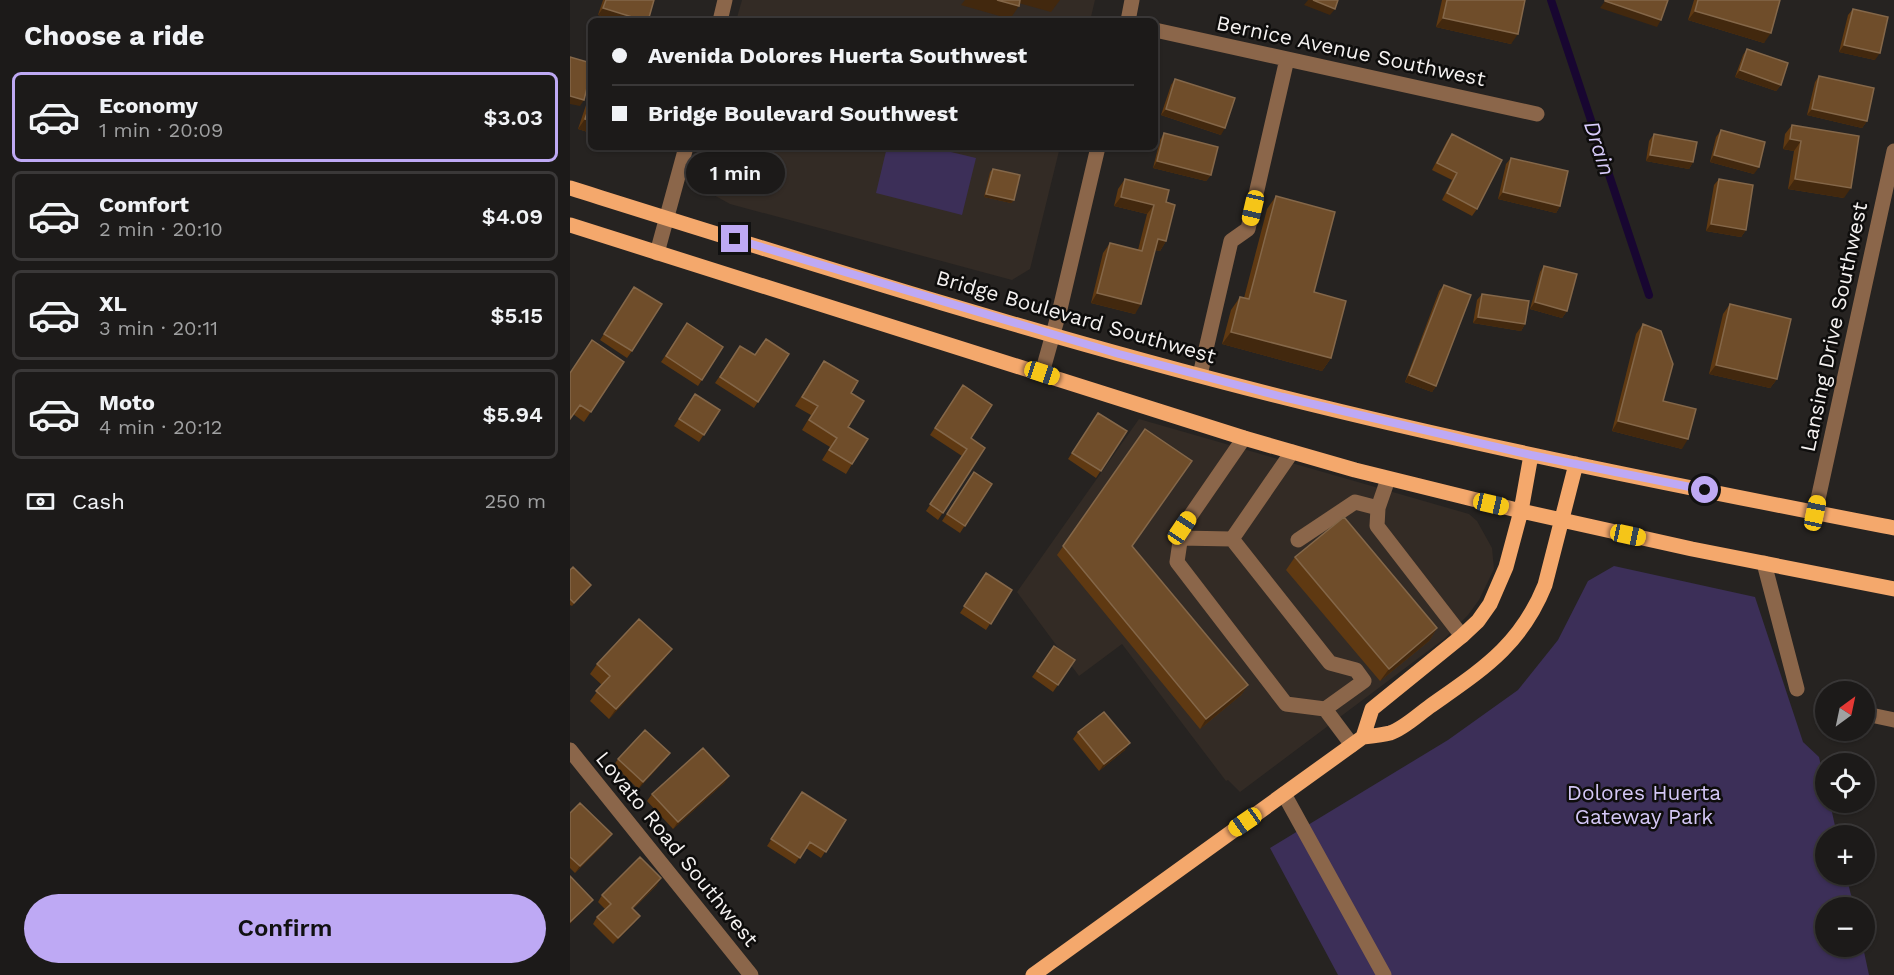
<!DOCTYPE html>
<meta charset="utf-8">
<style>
:root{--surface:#1c1a19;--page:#292726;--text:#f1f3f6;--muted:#a0a1a2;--line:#3a3838;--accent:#bea9f4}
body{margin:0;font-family:"Work Sans",sans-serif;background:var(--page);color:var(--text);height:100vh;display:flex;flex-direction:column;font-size:22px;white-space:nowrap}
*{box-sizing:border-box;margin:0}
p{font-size:20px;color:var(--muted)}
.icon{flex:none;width:33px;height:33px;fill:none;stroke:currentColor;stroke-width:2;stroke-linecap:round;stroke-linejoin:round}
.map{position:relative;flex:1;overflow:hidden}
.details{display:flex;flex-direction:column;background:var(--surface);width:570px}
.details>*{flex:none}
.guide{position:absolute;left:18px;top:18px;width:570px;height:132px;border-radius:9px;box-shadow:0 2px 4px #0004,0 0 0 2px var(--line);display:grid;align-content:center;height:132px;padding:0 24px;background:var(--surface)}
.needle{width:39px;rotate:33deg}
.buttons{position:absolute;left:1245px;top:681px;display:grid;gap:12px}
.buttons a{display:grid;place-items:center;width:60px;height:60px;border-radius:50%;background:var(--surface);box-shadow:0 2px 4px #0004,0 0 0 2px var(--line);font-size:30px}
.end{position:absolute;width:27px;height:27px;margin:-14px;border:8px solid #bea9f4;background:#111;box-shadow:0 0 0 3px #111}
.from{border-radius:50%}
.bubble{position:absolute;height:42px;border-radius:21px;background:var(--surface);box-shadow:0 2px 4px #0004,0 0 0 2px var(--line);font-size:20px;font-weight:600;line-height:42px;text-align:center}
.car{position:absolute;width:18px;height:36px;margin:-18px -9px;border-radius:8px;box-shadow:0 0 4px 2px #0007;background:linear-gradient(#f5c518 24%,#345 0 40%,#f5c518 0 76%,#345 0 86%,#f5c518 0)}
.guide b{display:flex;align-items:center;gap:21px;height:57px;font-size:22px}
.guide b+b{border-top:2px solid var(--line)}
.guide i{width:15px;height:15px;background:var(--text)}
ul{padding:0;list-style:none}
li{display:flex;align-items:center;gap:18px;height:90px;margin:0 12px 9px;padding:0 12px;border:3px solid var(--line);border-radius:9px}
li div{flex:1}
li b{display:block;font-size:22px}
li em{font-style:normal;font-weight:600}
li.selected{border-color:var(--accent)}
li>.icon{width:54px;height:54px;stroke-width:1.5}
h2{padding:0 24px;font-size:27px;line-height:72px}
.pay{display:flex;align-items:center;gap:15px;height:66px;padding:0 24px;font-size:22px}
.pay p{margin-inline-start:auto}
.button{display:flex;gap:12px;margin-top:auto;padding:12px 24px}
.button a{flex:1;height:69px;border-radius:36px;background:var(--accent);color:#111;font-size:24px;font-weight:600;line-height:69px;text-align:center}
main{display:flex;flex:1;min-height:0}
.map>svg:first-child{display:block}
</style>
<main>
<section class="details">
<h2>Choose a ride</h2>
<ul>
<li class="selected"><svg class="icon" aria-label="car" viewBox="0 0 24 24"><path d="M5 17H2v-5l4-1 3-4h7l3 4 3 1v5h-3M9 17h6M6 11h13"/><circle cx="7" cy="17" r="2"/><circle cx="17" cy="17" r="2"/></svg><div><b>Economy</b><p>1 min · 20:09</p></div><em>$3.03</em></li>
<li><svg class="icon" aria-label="car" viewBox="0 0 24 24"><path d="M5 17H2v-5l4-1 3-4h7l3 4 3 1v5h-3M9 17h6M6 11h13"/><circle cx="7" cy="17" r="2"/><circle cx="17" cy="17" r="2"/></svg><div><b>Comfort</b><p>2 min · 20:10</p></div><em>$4.09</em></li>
<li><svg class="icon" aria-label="car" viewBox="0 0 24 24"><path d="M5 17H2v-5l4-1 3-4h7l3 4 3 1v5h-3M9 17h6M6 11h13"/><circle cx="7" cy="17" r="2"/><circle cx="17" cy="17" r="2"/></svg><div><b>XL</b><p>3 min · 20:11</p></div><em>$5.15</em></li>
<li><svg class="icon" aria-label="car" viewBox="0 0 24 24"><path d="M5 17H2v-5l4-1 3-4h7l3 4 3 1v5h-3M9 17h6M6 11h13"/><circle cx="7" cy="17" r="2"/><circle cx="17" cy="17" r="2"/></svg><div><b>Moto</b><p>4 min · 20:12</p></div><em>$5.94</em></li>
</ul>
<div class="pay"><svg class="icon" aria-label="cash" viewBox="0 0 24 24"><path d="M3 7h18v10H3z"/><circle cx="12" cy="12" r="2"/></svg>Cash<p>250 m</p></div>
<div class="button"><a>Confirm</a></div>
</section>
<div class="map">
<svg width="1324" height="975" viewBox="0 0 1324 975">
<rect width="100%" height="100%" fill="#262321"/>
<path fill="#332b25" d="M172,0H525L520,21H166Z
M147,147H490L460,269L442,280L160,204L142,194L139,176Z
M569,419L899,514L907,521L922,548L924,569L909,600L898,615L874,639L670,792L658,780L656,781L552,644L509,676L447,592Z"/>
<path fill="#3c2f58" d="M317,147H360L406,158L392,215L306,193Z
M1044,566L1185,597L1233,742L1249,757L1255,784L1256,802L1260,803L1267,835L1256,836V874L1276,875L1284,907L1256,908V946L1293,947L1299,975H768L700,848L878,740L948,690L988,640L1018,581Z"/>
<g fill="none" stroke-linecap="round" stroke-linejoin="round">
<path stroke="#180631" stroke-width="8" d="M981,0L1079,295"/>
<path stroke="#8b664a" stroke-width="15" d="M150,21L155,0
M558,21L562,0
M585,30L967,114
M87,253L116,147
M472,373L490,309L528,147
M630,375L661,241L678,229L717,59
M674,438L612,528L607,562L716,704L755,709L782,745
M722,452L662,539L760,663L786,670L794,681L755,709
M808,508L807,526L892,636
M1245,513L1324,151
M610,538L662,539
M728,540L785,502L808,508L818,479
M1194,563L1227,689
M1296,714L1324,720
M0,750L181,975
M714,794L814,975"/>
<path stroke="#f4a86c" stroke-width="15" d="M0,188C236,262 473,337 712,397C915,448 1120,488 1324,528
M0,225L674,438L785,470L951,511L1122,549L1324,589
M793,737L802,709L892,636L908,621L920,604L936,567L951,511L961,455
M463,975L793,737C802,736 812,735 820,733C833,729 848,715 859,707C911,670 950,647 975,585L1006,464"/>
</g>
<path fill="#5f3912" d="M33,0H84L78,21H49L28,15Z
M872,0H955L941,44L866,27Z
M1124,0H1210L1194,43L1118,20Z
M1283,9L1305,60L1269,52L1278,15Z
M1177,49L1211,85L1206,91L1165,77L1173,55Z
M1249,76L1297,121L1292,128L1237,115L1245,82Z
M605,79L651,135L591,115L601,85Z
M21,90V133L8,129Z
M1222,125L1274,198L1218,189L1224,151L1213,149L1215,134Z
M1151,130L1184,174L1140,162L1146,137Z
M594,133L641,175L636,181L583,168L590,140Z
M882,134L907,209L902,216L872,200L882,180L862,170L877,141Z
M1084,134L1123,162L1119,169L1076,161L1079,141Z
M941,158L990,206L986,213L928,199L936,164Z
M423,169L444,200L441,203L414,197L420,172Z
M555,179L596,202V241L590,251L585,250L565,314L521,303L533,253L540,243L568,250L577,214L544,206L548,189Z
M1149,179L1176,230L1171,237L1136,231L1144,185Z
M706,196L744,292L761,358L752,371L652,344L661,310L670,297L674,298L697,209Z
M974,266L997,311L992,318L960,309L970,272Z
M874,285L866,386L862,392L835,382L869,291Z
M64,287L62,351L57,358L30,340Z
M912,294L955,324L951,331L903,323L907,300Z
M1160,304L1207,379L1200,388L1139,374L1153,314Z
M117,323L153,347L128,386L91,362Z
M1073,324L1093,401L1112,449L1042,431L1066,334Z
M170,346L185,355L219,354L184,408L145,383Z
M254,361L281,393L278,427L282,464L276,474L252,460L260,447L232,430L241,415L225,406Z
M54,362L14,422L3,414L0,372Z
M393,385L401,438L415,448L368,520L356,511L392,456L360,435Z
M125,394L150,410L129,442L104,426Z
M528,413L557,431L526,478L498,459Z
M575,429L562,546L678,685L671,695L630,729L487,555Z
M404,472L422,484L390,533L372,521Z
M725,557L867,628L859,641L810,681L716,570Z
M0,570L21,585L2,606L0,605Z
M416,573L442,590L416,630L390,613Z
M484,646L505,660L483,692L462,677Z
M95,658L39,719L20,701L32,685L20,674L27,664Z
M508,732L555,750L529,771L503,739Z
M48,759L95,760L68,789L44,765Z
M159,776L154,783L103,829L77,801L82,794Z
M232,792L276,820L251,858L236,848L225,864L197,846Z
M0,813L37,841L5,873L0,868Z
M87,885L63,909L65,922L43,944L23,924L27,917L35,909L28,902L32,895Z"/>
<path fill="#42280e" d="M395,0H427L449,6L440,19L391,5Z
M446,0H490L481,12L445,2Z
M738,0H743L765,9L760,15L734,5Z
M1035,1L1091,20L1087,27L1030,8Z
M33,8L75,21H49L28,15Z
M1125,11L1201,33L1194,43L1118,20Z
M873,18L948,34L941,44L866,27Z
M1274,45L1310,53L1305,60L1269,52Z
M1170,70L1211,85L1206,91L1165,77Z
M0,96L14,100L10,106L0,104Z
M596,109L655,128L651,135L591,115Z
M1242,109L1297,121L1292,128L1237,115Z
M15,119L21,121V133L8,129Z
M1220,139L1231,141L1224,151L1213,149Z
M1080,155L1123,162L1119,169L1076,161Z
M1144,155L1189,167L1184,174L1140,162Z
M587,161L641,175L636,181L583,168Z
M1225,179L1281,188L1274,198L1218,189Z
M933,192L990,206L986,213L928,199Z
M416,194L444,200L441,203L414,197Z
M551,197L584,205L577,214L544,206Z
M1141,224L1176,230L1171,237L1136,231Z
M588,239L596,241L590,251L581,249Z
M527,293L571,304L565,314L521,303Z
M965,302L997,311L992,318L960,309Z
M908,317L955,324L951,331L903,323Z
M661,332L761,358L752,371L652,344Z
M1146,365L1207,379L1200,388L1139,374Z
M839,375L866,386L862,392L835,382Z
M1048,421L1118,439L1112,449L1042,431Z
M867,628L859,641L810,681L819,669Z
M102,649L95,658L39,719L46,709Z
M678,685L671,695L630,729L636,719Z
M560,743L555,750L529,771L534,764Z
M100,753L95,760L68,789L73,782Z
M159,776L154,783L103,829L108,822Z
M42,834L37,841L5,873L10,866Z
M91,878L87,885L57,914L62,908Z
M23,900L18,906L0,924V922Z
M70,916L65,922L43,944L48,938Z"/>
<path fill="#6f4d2a" stroke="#846749" stroke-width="1.5" d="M36,0H84L78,21H75L33,8Z
M427,0H450L449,6Z
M743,0H768L765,9Z
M877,0H955L948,34L873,18Z
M1035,0H1098L1091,20L1035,1Z
M1128,0H1210L1201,33L1125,11Z
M1283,9L1318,17L1310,53L1274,45Z
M1177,49L1218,63L1211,85L1170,70Z
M0,57L21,63V72L14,100L0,96Z
M1249,76L1304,88L1297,121L1242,109Z
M605,79L665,98L655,128L596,109Z
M21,101V121L15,119Z
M1222,125L1289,136L1281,188L1225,179L1231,141L1220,139Z
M1151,130L1195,142L1189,167L1144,155Z
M594,133L648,147L641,175L587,161Z
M882,134L932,160L907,209L877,193L887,173L867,163Z
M1084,134L1127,142L1123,162L1080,155Z
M941,158L998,171L990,206L933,192Z
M423,169L450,175L444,200L416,194Z
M555,179L599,190L596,202L605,205L596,241L588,239L571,304L527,293L540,243L572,251L584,205L551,197Z
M1149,179L1183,185L1176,230L1141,224Z
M706,196L765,212L744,292L776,301L761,358L661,332L670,297L679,299Z
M974,266L1007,274L997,311L965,302Z
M874,285L901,295L866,386L839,375Z
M64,287L92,304L62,351L34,334Z
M912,294L959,301L955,324L908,317Z
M1160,304L1221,319L1207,379L1146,365Z
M117,323L153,347L132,380L96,356Z
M1073,324L1091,331L1103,364L1093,401L1126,409L1118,439L1048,421Z
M196,339L219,354L188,402L150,377L170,346L185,355Z
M22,340L54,362L21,412L10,405L0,419V373Z
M254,361L288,381L281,393L294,401L278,427L298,439L282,464L259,450L267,438L239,420L248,406L232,397Z
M393,385L422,405L401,438L415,448L373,513L360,504L397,449L365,428Z
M125,394L150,410L134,435L109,419Z
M528,413L557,431L531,471L502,453Z
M575,429L622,461L562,546L678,685L636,719L493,546Z
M404,472L422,484L395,526L377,514Z
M774,517L867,628L819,669L725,557Z
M3,567L21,585L4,603L0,599V570Z
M416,573L442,590L421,624L394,606Z
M69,619L102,649L46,709L26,691L40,676L27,664Z
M484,646L505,660L488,685L467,671Z
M534,712L560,743L534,764L508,732Z
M75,730L100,753L73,782L48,759Z
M133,748L159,776L108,822L82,794Z
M232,792L276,820L256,852L240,842L230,858L201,839Z
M10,803L42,834L10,866L0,857V813Z
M70,857L91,878L62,908L70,916L48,938L27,917L41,904L32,895Z
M0,876L23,900L0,922Z"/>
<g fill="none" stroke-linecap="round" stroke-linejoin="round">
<path stroke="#bea9f4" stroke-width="8" d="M165,239L549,354L713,397L961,455L1135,490"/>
</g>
<g text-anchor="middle" stroke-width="5" stroke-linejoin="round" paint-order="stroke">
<g font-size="21" fill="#f5f2f1" stroke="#0e0d0c">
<text transform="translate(781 51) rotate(12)" y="7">Bernice Avenue Southwest</text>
<text transform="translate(506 317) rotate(16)" y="7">Bridge Boulevard Southwest</text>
<text transform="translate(1264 327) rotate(-78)" y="7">Lansing Drive Southwest</text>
<text transform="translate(107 849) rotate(51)" y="7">Lovato Road Southwest</text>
</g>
<g font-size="21" fill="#d4c7f6" stroke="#0e0d0c">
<text x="1074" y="800">Dolores Huerta<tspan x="1074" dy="24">Gateway Park</tspan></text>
</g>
<g font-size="22" font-style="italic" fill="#d8ccfb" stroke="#0e0d0c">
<text transform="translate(1030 148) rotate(72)" y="8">Drain</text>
</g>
</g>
</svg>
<div class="buttons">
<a><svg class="needle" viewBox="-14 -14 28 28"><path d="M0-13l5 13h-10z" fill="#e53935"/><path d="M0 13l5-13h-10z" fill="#a0a1a2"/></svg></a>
<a><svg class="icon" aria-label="locate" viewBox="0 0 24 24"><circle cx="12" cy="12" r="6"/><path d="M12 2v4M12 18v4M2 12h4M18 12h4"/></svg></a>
<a>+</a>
<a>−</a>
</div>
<i class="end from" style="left:1135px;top:490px"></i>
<i class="end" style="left:165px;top:239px"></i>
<div class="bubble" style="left:116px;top:152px;width:99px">1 min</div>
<i class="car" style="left:683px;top:208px;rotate:193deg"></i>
<i class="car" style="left:472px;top:373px;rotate:108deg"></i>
<i class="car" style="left:921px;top:504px;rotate:103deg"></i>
<i class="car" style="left:1245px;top:513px;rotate:12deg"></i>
<i class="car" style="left:612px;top:528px;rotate:34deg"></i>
<i class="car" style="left:1058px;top:535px;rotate:102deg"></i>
<i class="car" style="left:675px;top:822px;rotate:235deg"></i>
<div class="guide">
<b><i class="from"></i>Avenida Dolores Huerta Southwest</b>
<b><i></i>Bridge Boulevard Southwest</b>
</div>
</div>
</main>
